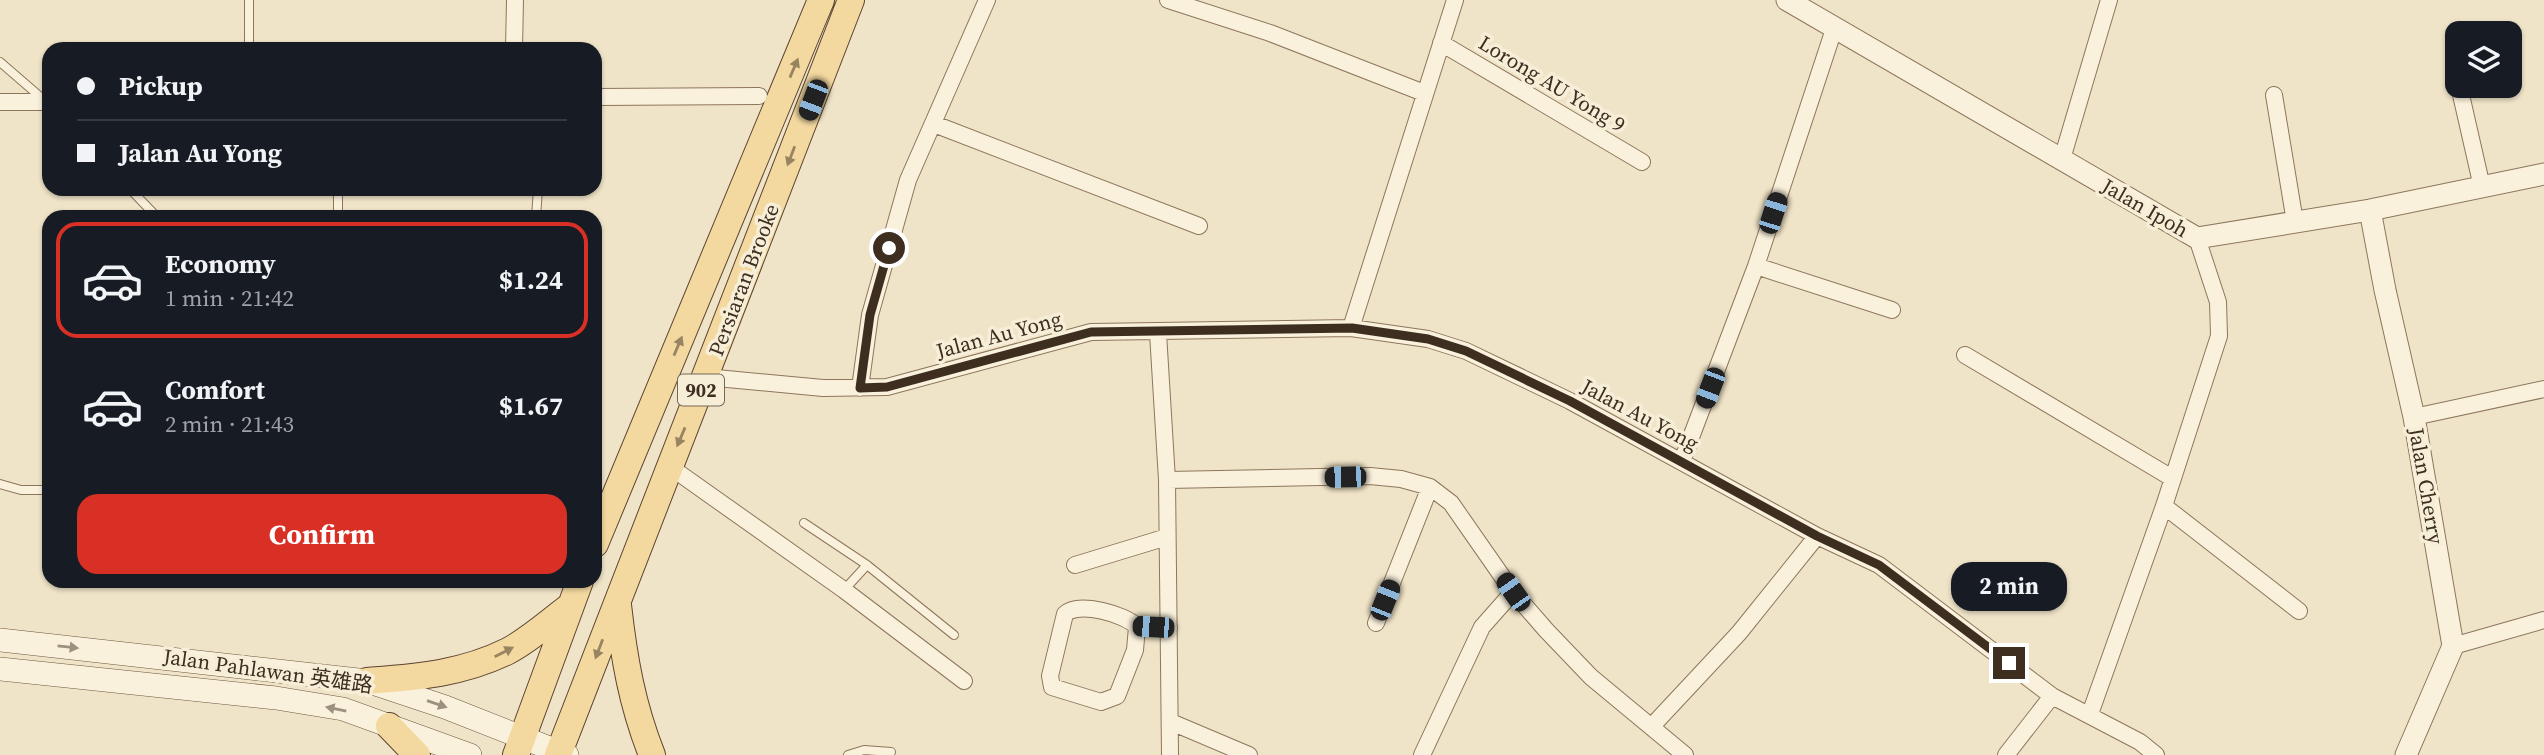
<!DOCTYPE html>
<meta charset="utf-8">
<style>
:root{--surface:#171b24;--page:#242831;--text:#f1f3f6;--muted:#9ea1a6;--line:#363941;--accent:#d93025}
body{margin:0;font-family:"Source Serif 4","Noto Sans SC",serif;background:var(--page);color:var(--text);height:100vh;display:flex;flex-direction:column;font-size:26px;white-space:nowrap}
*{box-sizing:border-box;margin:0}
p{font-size:23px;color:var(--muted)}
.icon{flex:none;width:38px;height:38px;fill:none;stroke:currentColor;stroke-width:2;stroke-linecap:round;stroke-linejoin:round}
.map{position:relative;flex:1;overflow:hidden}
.sheet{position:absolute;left:42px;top:210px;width:560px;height:378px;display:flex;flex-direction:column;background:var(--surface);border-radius:21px;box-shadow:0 2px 5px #0004}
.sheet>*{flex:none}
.top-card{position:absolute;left:42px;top:42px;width:560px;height:154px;border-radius:21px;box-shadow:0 2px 5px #0004;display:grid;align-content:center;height:154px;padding:0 35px;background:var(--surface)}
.controls{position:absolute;left:2445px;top:21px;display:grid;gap:14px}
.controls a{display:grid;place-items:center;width:77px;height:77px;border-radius:14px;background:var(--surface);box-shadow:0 2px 5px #0004;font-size:35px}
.end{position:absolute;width:32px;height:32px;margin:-16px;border:9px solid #3d2e20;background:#fff;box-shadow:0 0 0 4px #fff}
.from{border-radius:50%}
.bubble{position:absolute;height:49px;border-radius:21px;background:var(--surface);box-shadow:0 2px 5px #0004;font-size:23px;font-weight:700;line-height:49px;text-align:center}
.car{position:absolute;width:21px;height:42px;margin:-21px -10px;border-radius:9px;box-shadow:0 0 5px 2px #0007;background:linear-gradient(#222 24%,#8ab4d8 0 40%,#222 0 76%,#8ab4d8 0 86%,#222 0)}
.top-card b{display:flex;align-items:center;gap:24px;height:66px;font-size:26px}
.top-card b+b{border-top:2px solid var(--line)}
.top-card i{width:18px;height:18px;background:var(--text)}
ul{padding:12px 0 0;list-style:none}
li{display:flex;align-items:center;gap:21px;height:116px;margin:0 14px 10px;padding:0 21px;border:4px solid transparent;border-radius:21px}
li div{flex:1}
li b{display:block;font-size:26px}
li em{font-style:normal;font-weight:700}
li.active{border-color:var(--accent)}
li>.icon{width:63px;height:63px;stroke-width:1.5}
.cta{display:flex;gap:14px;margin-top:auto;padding:14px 35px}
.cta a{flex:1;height:80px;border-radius:21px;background:var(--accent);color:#fff;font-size:28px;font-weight:700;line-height:80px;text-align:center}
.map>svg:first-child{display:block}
</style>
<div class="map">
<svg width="2544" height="755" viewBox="0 0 2544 755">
<rect width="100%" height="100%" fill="#f0e4c8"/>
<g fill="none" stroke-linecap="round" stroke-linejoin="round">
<g stroke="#8d765c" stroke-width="10">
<path id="service" d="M249,49V0
M0,62L44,100
M130,189L157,217
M338,189V217
M536,217L538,189
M0,484L21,490H49
M804,523L867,565L954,635
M844,590L867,565
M848,755L864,750L891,752"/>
</g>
<g stroke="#8d765c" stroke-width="18">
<path id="minor" d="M1168,0L1270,33L1424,93
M1441,43L1642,162
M514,49L515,0
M2454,62L2457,77
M2459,86L2482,187
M2274,95L2295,222
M595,97L759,96
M0,102H49
M934,124L1199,226
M2062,159L2109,0
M1756,266L1892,310
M1351,328L1455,0
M1158,333L1167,480L1170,755
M1965,355L2172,478
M706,377L823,388L887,387L1091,332L1351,328L1428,339L1466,351L1570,401L1817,536L1879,565L2052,696L2140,742L2156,755
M860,388L870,315L908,180L987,0
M2414,417L2544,389
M1682,461L1756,266L1834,29
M669,466L844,590L964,681
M1167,480L1370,476L1401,479L1430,487L1451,503L1513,592L1546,630L1591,677L1685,755
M2164,506L2299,611
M1075,565L1167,537
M1376,623L1430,487
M1137,627L1135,650L1117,696L1101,702L1052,687L1050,676L1065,614C1078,601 1126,614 1137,627L1169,628
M2453,646L2544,620
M2090,714L2164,506L2219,336L2218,302L2197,238
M1171,722L1249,755
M1652,726L1739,633L1817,536
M1422,755L1482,627L1513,592
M2006,755L2052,696"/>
</g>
<g stroke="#8d765c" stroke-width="23">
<path id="tertiary" d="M1787,0L2197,238L2370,210L2544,174
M2370,210L2385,290L2414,417L2453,646L2406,755"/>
</g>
<g stroke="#6f573f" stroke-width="24">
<path id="secondary" d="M0,640L367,681L445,707L567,755
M0,669L276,698L343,709L470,755"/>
</g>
<g stroke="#5b4430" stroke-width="28">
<path id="primary" d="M595,544L821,0
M618,605C624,658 632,705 652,755
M367,681C416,677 462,674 508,651C529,640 549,622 569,607
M389,726L417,755
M516,755L580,581
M558,755L851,0"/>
</g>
<use href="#service" stroke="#faf1dc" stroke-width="8"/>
<use href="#minor" stroke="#faf1dc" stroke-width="16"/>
<use href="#tertiary" stroke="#faf1dc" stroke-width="21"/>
<use href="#secondary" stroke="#faf1dc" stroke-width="23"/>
<use href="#primary" stroke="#f3d9a0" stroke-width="26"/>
</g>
<defs><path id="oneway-solid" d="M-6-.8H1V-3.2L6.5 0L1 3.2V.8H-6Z" transform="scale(1.75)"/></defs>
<g fill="#988460">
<use href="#oneway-solid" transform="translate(794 68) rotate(-67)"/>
<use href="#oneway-solid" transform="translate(791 156) rotate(111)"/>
<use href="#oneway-solid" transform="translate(678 346) rotate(-67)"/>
<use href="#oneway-solid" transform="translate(681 437) rotate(113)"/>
<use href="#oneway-solid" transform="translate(599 649) rotate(111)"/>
<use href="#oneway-solid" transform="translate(504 652) rotate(-27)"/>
</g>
<g fill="#9c907e">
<use href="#oneway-solid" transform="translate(68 647) rotate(6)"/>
<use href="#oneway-solid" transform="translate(437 704) rotate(19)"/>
<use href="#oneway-solid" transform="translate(336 709) rotate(-168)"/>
</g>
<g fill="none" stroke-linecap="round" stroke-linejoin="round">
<path stroke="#3d2e20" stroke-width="9" d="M889,248L870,315L860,388L887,387L1091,332L1352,328L1428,339L1466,351L1570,401L1817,536L1879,565L2009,663"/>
</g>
<g text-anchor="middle" stroke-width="7" stroke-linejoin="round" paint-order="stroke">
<rect fill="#f7eed8" stroke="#756857" stroke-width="2" x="678" y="374.5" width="46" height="31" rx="5"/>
<g font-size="19" font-weight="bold" fill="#3d2e20">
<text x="701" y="397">902</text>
</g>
<g font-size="21" fill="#3d2e20" stroke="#f7eed8">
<text transform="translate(1552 84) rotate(31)" y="7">Lorong AU Yong 9</text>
<text transform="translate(2145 208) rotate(30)" y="7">Jalan Ipoh</text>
<text transform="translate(744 280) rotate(-69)" y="7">Persiaran Brooke</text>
<text transform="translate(999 335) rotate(-15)" y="7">Jalan Au Yong</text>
<text transform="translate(1640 415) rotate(28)" y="7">Jalan Au Yong</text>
<text transform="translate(2426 486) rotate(80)" y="7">Jalan Cherry</text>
<text transform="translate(268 671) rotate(8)" y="7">Jalan Pahlawan 英雄路</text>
</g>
</g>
</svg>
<div class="controls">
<a><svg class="icon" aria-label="layers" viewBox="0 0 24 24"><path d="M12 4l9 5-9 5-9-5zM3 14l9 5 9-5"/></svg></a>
</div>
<i class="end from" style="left:889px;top:248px"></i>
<i class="end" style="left:2009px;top:663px"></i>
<div class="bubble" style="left:1951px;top:562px;width:116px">2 min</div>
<i class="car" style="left:813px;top:100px;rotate:201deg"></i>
<i class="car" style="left:1773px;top:213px;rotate:18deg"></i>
<i class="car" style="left:1710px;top:388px;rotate:201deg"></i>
<i class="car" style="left:1345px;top:477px;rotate:269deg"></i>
<i class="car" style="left:1513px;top:592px;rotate:325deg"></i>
<i class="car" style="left:1385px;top:600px;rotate:22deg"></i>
<i class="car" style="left:1153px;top:627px;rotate:273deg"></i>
<div class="top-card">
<b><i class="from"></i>Pickup</b>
<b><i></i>Jalan Au Yong</b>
</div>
<section class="sheet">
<ul>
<li class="active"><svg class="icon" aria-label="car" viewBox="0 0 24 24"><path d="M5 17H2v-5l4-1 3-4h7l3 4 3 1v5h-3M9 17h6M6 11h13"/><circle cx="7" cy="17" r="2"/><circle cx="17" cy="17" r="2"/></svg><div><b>Economy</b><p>1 min · 21:42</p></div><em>$1.24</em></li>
<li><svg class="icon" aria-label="car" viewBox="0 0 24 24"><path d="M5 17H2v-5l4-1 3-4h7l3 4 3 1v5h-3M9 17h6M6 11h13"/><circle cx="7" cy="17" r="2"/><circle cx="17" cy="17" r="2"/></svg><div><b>Comfort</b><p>2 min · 21:43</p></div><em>$1.67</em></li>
</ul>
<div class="cta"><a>Confirm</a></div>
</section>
</div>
